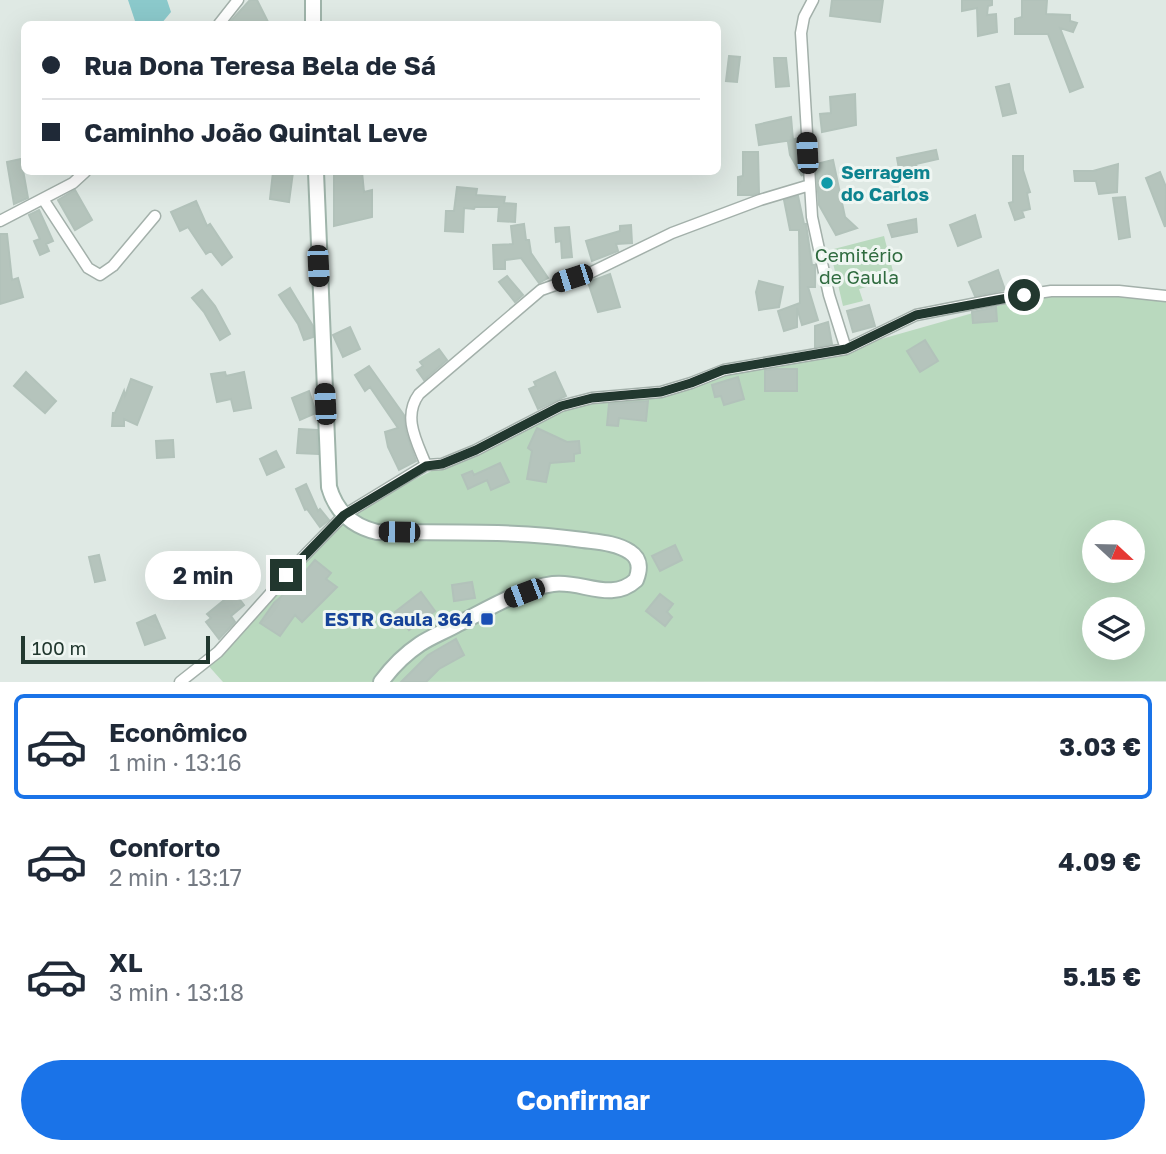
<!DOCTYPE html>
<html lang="pt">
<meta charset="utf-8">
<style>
:root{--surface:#fff;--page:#f6f6f7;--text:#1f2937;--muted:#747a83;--line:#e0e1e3;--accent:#1a73e8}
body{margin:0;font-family:"Golos Text",sans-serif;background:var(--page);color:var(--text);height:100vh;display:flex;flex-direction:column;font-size:26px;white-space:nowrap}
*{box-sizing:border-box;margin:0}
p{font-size:23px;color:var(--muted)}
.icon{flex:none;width:38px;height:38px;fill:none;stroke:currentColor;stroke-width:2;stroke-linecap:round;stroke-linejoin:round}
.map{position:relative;height:682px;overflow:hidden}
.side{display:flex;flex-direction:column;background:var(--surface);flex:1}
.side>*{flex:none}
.top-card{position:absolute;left:21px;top:21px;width:700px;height:154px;border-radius:10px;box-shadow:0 7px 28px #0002;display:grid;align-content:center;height:154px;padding:0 21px;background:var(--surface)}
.needle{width:46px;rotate:112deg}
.buttons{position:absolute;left:1082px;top:520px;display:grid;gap:14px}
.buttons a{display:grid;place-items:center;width:63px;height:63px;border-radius:50%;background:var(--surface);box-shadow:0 7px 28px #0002;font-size:35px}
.scale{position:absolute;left:21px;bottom:18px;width:189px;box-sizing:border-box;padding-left:7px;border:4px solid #22382f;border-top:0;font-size:19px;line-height:24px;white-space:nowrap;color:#22382f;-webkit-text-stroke:5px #eff6f2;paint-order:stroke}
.end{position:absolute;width:32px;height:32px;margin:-16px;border:9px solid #22382f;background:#fff;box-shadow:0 0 0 4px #fff}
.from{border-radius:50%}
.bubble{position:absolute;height:49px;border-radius:24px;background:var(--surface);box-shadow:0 7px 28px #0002;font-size:23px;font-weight:700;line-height:49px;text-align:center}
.car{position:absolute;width:21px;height:42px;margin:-21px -10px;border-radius:9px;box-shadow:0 0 5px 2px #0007;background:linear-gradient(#222 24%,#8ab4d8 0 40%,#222 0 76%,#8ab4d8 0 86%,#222 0)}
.top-card b{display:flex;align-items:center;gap:24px;height:66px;font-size:26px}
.top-card b+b{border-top:2px solid var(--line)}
.top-card i{width:18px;height:18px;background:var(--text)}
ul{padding:12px 0 0;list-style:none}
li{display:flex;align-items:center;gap:21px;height:105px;margin:0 14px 10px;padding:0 7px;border:4px solid transparent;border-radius:10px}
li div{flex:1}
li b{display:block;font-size:26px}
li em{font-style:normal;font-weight:700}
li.selected{border-color:var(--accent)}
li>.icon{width:63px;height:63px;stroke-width:1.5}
.action{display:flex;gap:14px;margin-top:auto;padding:14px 21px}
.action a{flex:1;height:80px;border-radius:42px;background:var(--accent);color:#fff;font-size:28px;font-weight:700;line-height:80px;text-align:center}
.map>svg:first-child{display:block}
</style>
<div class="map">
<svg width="1166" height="682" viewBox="0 0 1166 682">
<rect width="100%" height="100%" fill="#dfe9e4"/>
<path fill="#b9d9be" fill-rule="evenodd" d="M884,236L895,279L859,289L863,301L843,306L830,250Z
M1051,291L1166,298V681L223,682L206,663L344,515L561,406L846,349ZM1094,532H1132V570H1094ZM1094,609H1132V648H1094Z"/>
<path fill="#8bc9cb" d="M128,0H167L171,12L161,24H136Z"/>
<path fill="#b5c4bc" stroke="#b2c2ba" stroke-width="2" d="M250,0H257L268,22L262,24H228Z
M832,0H883L880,22L830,16Z
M962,0H992V5L988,6L987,15L996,14L997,32L978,36L977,8L962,11Z
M1022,0H1047L1046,14L1070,15V21L1077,23L1073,32L1060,28L1083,87L1070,92L1048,34H1015V19L1022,17Z
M729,56L740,57L737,82L726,81Z
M774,58H786L789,86L776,87Z
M1009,84L1016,113L1003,116L996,87Z
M855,94L856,125L822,132L820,114L831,113L830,97Z
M791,117L793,140L759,145L756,125Z
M798,138L801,154L802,176L790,155L788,142Z
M936,150L938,159L916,164L917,168L909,170L910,178L901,180L897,158Z
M743,152H758L759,193L753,195H738V177L743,176Z
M1013,156H1023V170L1030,192L1027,193L1030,209L1022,211L1024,217L1015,220L1009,203L1013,202Z
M21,159L28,198L14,204L7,162Z
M833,160L845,217L857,228L836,235L819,205L816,164Z
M1118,164L1117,192L1099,194L1096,181H1075L1074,171H1093Z
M273,172H293L289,202L270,199Z
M334,172H362L364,192L372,190V217L334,226Z
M1160,172L1166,187L1165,227L1146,178Z
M457,187L477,189L476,195L505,197L504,203L516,204L515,222L498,221L499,207H475L474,209L464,208L463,232L445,231L446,211H454Z
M75,190L92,220L75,230L58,200Z
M798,196L804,224H806L812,265H815V287H808L818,320L802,325L797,308V327L784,331L778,311L800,303L799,230H790L784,200Z
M1125,197L1130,237L1119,239L1113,198Z
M196,201L207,226L210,224L232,257L222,265L211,251L206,254L188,227L180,231L171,212Z
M39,210L53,241L46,244L49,251L40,255L34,241L40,239L29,215Z
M975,215L981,237L958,246L950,225Z
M916,219L917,232L892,237L888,225Z
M524,224L526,240H529L531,253L548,278L539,283L521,258L505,260V269H494L493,245L513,244L511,226Z
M631,225L632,243L616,244L618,251L592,261L586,241L620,231V226Z
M569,227L572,257L562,258L561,241L556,242L555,228Z
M0,234H7L12,280L18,278L23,297L0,304Z
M998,270L1005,290L975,296L969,282Z
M610,274L620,307L598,312L588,282Z
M507,276L523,295L515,302L499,282Z
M759,281L783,287L779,307L759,310L756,292Z
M290,288L313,326V337L304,340L298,324L279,295Z
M202,290L215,306L230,334L220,340L204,312L192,298Z
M869,305L875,326L853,332L847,311Z
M996,307L997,321L973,323L972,312Z
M828,322L832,344L815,347V326Z
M350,327L360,349L343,357L333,335Z
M925,340L938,361L920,372L907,351Z
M439,349L447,360L424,380L417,370L423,366L420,362Z
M369,366L404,415L406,432L416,461L399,470L388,447L385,432L398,428L370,387L365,391L355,375Z
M775,369H797V391H765V370Z
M26,372L56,401L45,413L14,386Z
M225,372L226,376L244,372L251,408L234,411L231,399L217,402L211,374Z
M555,372L566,396L538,409L529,389L536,386L534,382Z
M738,377L744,399L724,405L721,396L715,397L712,385Z
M131,379L152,387L137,425L124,419V426H112L113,413H115L124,391L125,396Z
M309,391L316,413L300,420L292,398Z
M648,401L646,421L619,418L618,426L607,425L609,404Z
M537,428L567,442L579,441L580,453L574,454V461L550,463L546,482L527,479L532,451L528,448Z
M299,429L317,430L318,454L297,453Z
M173,440L174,457L157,458L156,441Z
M276,451L284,467L267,475L260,459Z
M500,463L509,482L491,490L487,480L468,489L462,475L472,471L474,475Z
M306,484L318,511L320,509L329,520L320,527L307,509L305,510L296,489Z
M675,545L682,560L660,571L652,556Z
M99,555L105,580L95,582L89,557Z
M315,560L331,573L326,579L337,587L302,622L295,615L280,636L260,623L274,603L293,586Z
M472,582L475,598L454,601L452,585Z
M234,592L244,605L231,616L235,622L219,639L206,622L211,618L207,614Z
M421,592L435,611L409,630L395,612Z
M660,594L673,604L667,612L672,617L665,626L646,611Z
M155,615L165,638L145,645L137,623Z
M456,639L464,655L439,669L426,682H401L428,655Z"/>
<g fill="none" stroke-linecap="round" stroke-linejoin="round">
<g stroke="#a3b0aa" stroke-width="13">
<path id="minor" d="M813,0L804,17L801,33L812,217L829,295L846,349
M219,24L238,0
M43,199L88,268L100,275L113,266L155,216
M0,221L73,183L85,172
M426,465C417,442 402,417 419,394L541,290L592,272L672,233L760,200L810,185
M180,682L218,652L303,557L344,515L426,465L442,464L476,450L561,406L592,398L661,392L691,383L724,370L846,349L916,315L998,299L1051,291H1119L1166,296"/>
</g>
<g stroke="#9fb4aa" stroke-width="18">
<path id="secondary" d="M313,0V24
M316,172L329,487C336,512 352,526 377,532C446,533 515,530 583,540C598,542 617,543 630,552C641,559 640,570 636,580C611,603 582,580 553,584C522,588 486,610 458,624C446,631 432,636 420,644C405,654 392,667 381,682"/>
</g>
<use href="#minor" stroke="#fff" stroke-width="10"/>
<use href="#secondary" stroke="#fff" stroke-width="14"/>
</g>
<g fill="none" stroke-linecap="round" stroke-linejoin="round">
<path stroke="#22382f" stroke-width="9" d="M286,575L344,515L426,466L442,464L476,450L561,406L592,398L661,392L691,383L723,370L846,349L916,315L1024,295"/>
</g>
<circle fill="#0f9aa8" stroke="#eff6f2" stroke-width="2.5" cx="827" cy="183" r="7"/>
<rect fill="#1a4fb4" stroke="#eff6f2" stroke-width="2.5" x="480" y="612" width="14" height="14" rx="3.5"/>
<g text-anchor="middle" stroke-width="6" stroke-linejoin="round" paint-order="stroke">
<g font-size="19" font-weight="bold" fill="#0d838f" stroke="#eff6f2" text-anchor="start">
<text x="841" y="179">Serragem<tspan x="841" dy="22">do Carlos</tspan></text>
</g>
<g font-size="19" fill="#2f6b3f" stroke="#eff6f2">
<text x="859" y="262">Cemitério<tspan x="859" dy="22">de Gaula</tspan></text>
</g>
<g font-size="19" font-weight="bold" fill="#164399" stroke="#eff6f2" text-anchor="end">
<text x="473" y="626">ESTR Gaula 364</text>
</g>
</g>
</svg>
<div class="buttons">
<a><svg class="needle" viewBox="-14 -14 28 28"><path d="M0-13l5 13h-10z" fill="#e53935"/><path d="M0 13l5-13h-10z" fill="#747a83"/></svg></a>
<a><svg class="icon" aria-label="layers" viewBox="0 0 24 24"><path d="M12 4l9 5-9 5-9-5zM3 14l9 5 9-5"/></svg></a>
</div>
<div class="scale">100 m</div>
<i class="end from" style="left:1024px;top:295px"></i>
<i class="end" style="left:286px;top:575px"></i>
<div class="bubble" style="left:145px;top:551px;width:116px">2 min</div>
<i class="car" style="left:807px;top:153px;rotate:357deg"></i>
<i class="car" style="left:318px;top:266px;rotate:177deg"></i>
<i class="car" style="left:572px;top:278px;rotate:252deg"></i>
<i class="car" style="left:325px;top:404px;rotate:357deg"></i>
<i class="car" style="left:399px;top:532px;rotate:271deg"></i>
<i class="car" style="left:524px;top:593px;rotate:249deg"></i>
<div class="top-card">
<b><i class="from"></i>Rua Dona Teresa Bela de Sá</b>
<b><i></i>Caminho João Quintal Leve</b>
</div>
</div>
<section class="side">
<ul>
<li class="selected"><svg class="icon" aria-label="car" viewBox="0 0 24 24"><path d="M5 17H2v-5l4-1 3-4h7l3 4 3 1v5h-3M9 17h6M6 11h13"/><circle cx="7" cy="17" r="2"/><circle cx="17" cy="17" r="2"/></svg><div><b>Econômico</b><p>1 min · 13:16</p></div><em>3.03 €</em></li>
<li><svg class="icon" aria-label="car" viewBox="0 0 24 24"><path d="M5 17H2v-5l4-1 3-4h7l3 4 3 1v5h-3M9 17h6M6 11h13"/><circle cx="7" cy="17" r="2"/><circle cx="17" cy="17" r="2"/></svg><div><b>Conforto</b><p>2 min · 13:17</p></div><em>4.09 €</em></li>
<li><svg class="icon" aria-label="car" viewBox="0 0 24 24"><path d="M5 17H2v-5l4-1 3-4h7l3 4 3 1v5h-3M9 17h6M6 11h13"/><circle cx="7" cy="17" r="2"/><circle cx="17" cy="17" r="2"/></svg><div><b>XL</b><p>3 min · 13:18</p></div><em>5.15 €</em></li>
</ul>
<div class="action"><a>Confirmar</a></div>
</section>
